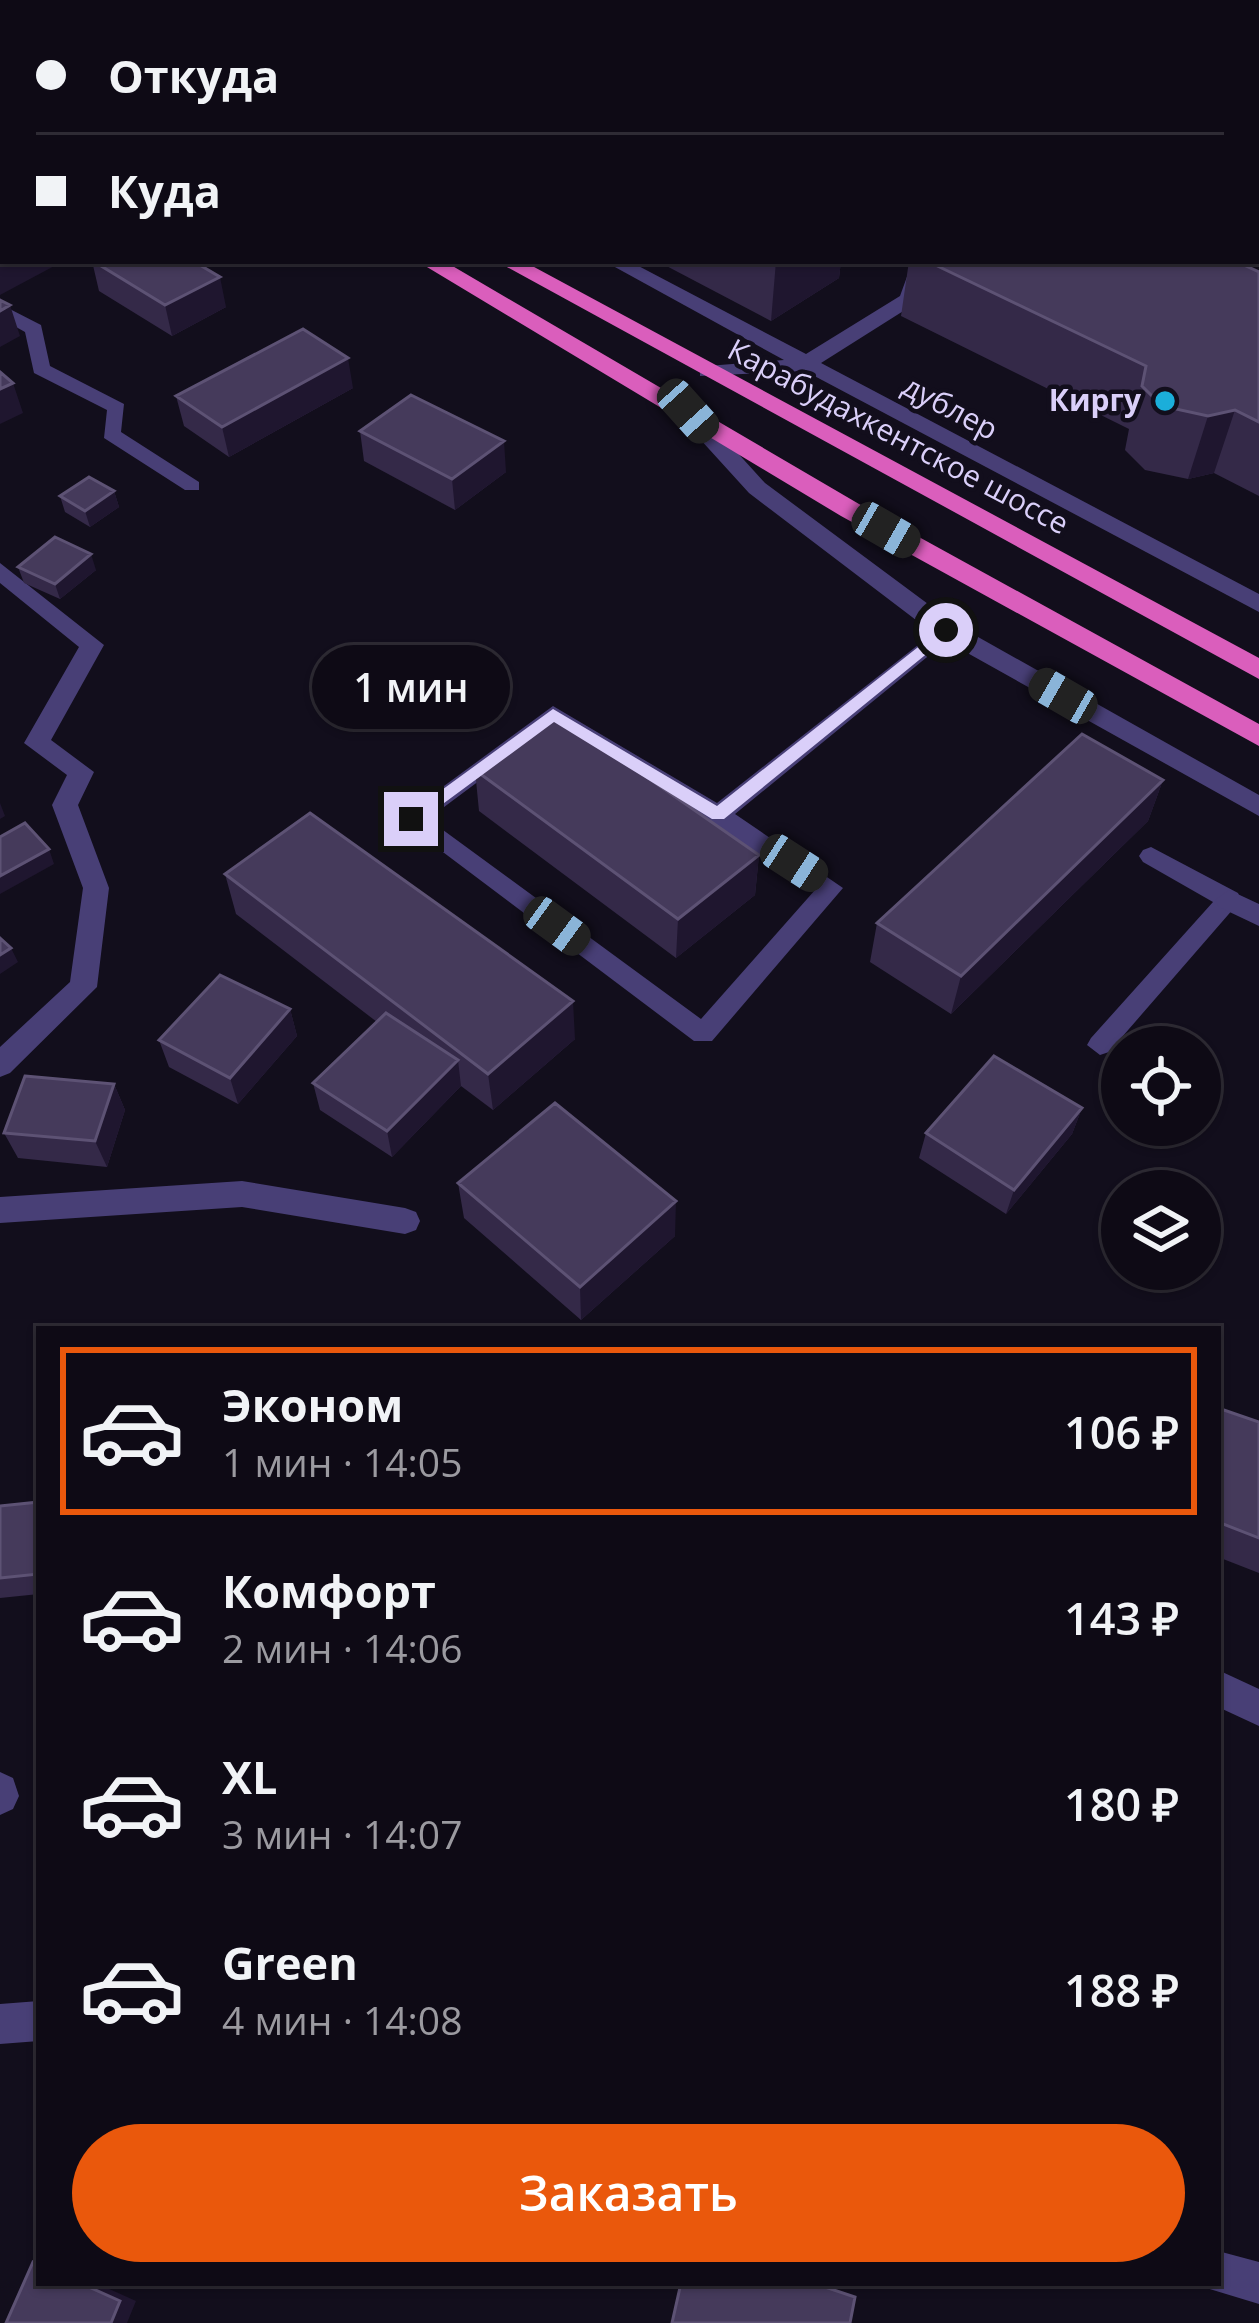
<!DOCTYPE html>
<html lang="ru">
<meta charset="utf-8">
<style>
:root{--surface:#0e0a15;--page:#1c1822;--text:#f1f3f6;--muted:#9b9aa0;--line:#2e2b34;--accent:#ea580c}
body{margin:0;font-family:"Open Sans",sans-serif;background:var(--page);color:var(--text);height:100vh;display:flex;flex-direction:column;font-size:45px;white-space:nowrap}
*{box-sizing:border-box;margin:0}
p{font-size:39px;color:var(--muted)}
.icon{flex:none;width:66px;height:66px;fill:none;stroke:currentColor;stroke-width:2;stroke-linecap:round;stroke-linejoin:round}
.map{position:relative;flex:1;overflow:hidden}
.panel{position:absolute;left:36px;top:1326px;width:1185px;height:960px;display:flex;flex-direction:column;background:var(--surface);border-radius:0px;box-shadow:0 3px 9px #0004,0 0 0 3px var(--line)}
.panel>*{flex:none}
.hud{position:absolute;left:0px;top:0px;width:1260px;height:264px;box-shadow:0 3px 9px #0004,0 0 0 3px var(--line);display:grid;align-content:center;height:264px;padding:0 36px;background:var(--surface)}
.fabs{position:absolute;left:1101px;top:1026px;display:grid;gap:24px}
.fabs a{display:grid;place-items:center;width:120px;height:120px;border-radius:50%;background:var(--surface);box-shadow:0 3px 9px #0004,0 0 0 3px var(--line);font-size:60px}
.end{position:absolute;width:54px;height:54px;margin:-27px;border:15px solid #dacff9;background:#111;box-shadow:0 0 0 6px #111}
.from{border-radius:50%}
.bubble{position:absolute;height:84px;border-radius:42px;background:var(--surface);box-shadow:0 3px 9px #0004,0 0 0 3px var(--line);font-size:39px;font-weight:600;line-height:84px;text-align:center}
.car{position:absolute;width:36px;height:72px;margin:-36px -18px;border-radius:15px;box-shadow:0 0 9px 3px #0007;background:linear-gradient(#222 24%,#8ab4d8 0 40%,#222 0 76%,#8ab4d8 0 86%,#222 0)}
.hud b{display:flex;align-items:center;gap:42px;height:114px;font-size:45px}
.hud b+b{border-top:3px solid var(--line)}
.hud i{width:30px;height:30px;background:var(--text)}
ul{padding:21px 0 0;list-style:none}
li{display:flex;align-items:center;gap:36px;height:168px;margin:0 24px 18px;padding:0 12px;border:6px solid transparent;border-radius:0px}
li div{flex:1}
li b{display:block;font-size:45px}
li em{font-style:normal;font-weight:600}
li.current{border-color:var(--accent)}
li>.icon{width:108px;height:108px;stroke-width:1.5}
.primary-button{display:flex;gap:24px;margin-top:auto;padding:24px 36px}
.primary-button a{flex:1;height:138px;border-radius:72px;background:var(--accent);color:#fff;font-size:48px;font-weight:600;line-height:138px;text-align:center}
.map>svg:first-child{display:block}
</style>
<div class="map">
<svg width="1259" height="2323" viewBox="0 0 1259 2323">
<rect width="100%" height="100%" fill="#120e1c"/>
<g fill="none" stroke-linecap="round" stroke-linejoin="round">
<path fill="#483f76" fill-rule="evenodd" d="M0,304L41,325L50,366L124,404L121,432L199,482V490H185L104,438L107,410L34,373L25,332L0,318Z
M946,623L954,625V635L735,814L843,888L712,1041H694L399,819L553,706L717,803ZM554,725L815,890L701,1019L428,819Z
M1151,847L1238,893L1241,900L1109,1052L1100,1055L1087,1045L1091,1038L1213,902L1143,862L1139,856L1143,850Z"/>
<path fill="#483f76" fill-rule="evenodd" d="M118,0H138L141,3H121Z
M1094,0H1115L1118,3H1097Z
M1257,130L1259,131V143L1257,142Z
M604,261H629L806,354L900,296L912,263L938,261L928,270L916,303L821,363L1259,594V612L805,371L700,376V368L707,366L784,360Z
M687,404L695,406L765,483L955,624L1259,795V816L937,636L749,493L679,416V406Z
M0,563L104,645L51,740L94,772L78,805L109,888L97,987L10,1073L0,1077V1047L70,982L83,888L52,805L67,775L24,743L79,647L0,583Z
M1229,890L1259,904V926L1219,907L1215,900Z
M242,1181L405,1208L416,1212L420,1221L416,1230L405,1234L242,1207L0,1223V1197Z
M1218,1670L1259,1689V1726L1218,1707Z
M0,1772L13,1778L19,1796L13,1809L0,1815Z
M39,2001V2041L0,2044V2004Z
M1218,2251L1259,2262V2304L1203,2287L1201,2283H1218Z"/>
<path fill="#da5ebc" fill-rule="evenodd" d="M27,0H48L50,3H29Z
M0,15L3,16V29L0,28Z
M417,261H444L859,504L1259,724V746L841,516Z
M496,261H523L1259,658V679Z"/>
</g>
<path fill="#342948" d="M289,0H484L478,3H295Z
M508,0H715L709,3H508Z
M925,0H1066L1072,3H925Z
M92,261L226,307L172,336L99,291Z
M657,261H841L839,278L771,321Z
M909,261H1235L1259,272V496L1214,473L1188,479L1145,470L1125,450L1129,429L901,316Z
M353,388L229,457L184,426L176,396Z
M360,431L506,472L455,510L364,461Z
M114,491L119,507L90,527L65,512L60,496Z
M18,567L96,570L60,599L24,583Z
M475,770L759,855L755,895L676,958L479,811Z
M1163,780L1148,821L951,1014L870,962L877,923Z
M225,874L575,1039L493,1110L461,1086L392,1157L320,1110L313,1083L377,1022L236,914Z
M290,1009L297,1036L238,1104L169,1067L159,1040Z
M114,1084L125,1110L107,1167L18,1158L4,1133Z
M1082,1108L1072,1134L1006,1214L919,1158L926,1133Z
M458,1183L675,1236L581,1320L464,1218Z
M1218,1408L1259,1422V1573L1218,1557Z
M39,1502V1594L0,1598V1506Z"/>
<path fill="#1f162f" d="M378,0H484L478,3H378Z
M618,0H715L709,3H612Z
M3,244V261H57L58,264L0,295V245Z
M776,261H841L839,278L771,321Z
M220,277L226,307L172,336L165,305Z
M10,305L20,336L0,347V311Z
M348,358L353,388L229,457L222,427Z
M13,383L23,413L0,424V389Z
M1235,410L1214,473L1188,479L1208,416Z
M504,441L506,472L455,510L452,479Z
M114,491L119,507L90,527L85,511Z
M91,554L96,570L60,599L55,584Z
M1163,780L1148,821L951,1014L961,976Z
M0,803L5,816L0,819Z
M49,849L54,864L0,894V876Z
M759,855L755,895L676,958L678,919Z
M11,948L18,962L0,974V955Z
M573,1001L575,1039L493,1110L488,1074Z
M290,1009L297,1036L238,1104L230,1078Z
M458,1060L461,1086L392,1157L387,1131Z
M114,1084L125,1110L107,1167L95,1141Z
M1082,1108L1072,1134L1006,1214L1014,1190Z
M676,1201L675,1236L581,1320L580,1287Z
M80,2283H96L136,2301L127,2323H111Z"/>
<path fill="#453a5b" stroke="#5d5274" stroke-width="3" d="M659,0H689L696,3H653Z
M793,0H888L894,3H799Z
M935,0H982L988,3H941Z
M993,0H1066L1072,3H999Z
M1207,0H1259V12L1257,13V3H1201Z
M1257,33L1259,34V74H1257Z
M0,195L3,197V244L0,245Z
M93,261H193L220,277L165,305Z
M927,261H1235L1259,272V422L1235,410L1208,416L1162,406L1142,386L1146,366Z
M0,300L10,305L0,311Z
M303,329L348,358L222,427L176,396Z
M0,372L13,383L0,389Z
M411,395L504,441L452,479L360,431Z
M89,477L114,491L85,511L60,496Z
M55,537L91,554L55,584L18,567Z
M556,714L759,855L678,919L475,770Z
M1082,734L1163,780L961,976L877,923Z
M310,813L573,1001L488,1074L225,874Z
M25,823L49,849L0,876V837Z
M0,938L11,948L0,955Z
M220,975L290,1009L230,1078L159,1040Z
M386,1013L458,1060L387,1131L313,1083Z
M994,1056L1082,1108L1014,1190L926,1133Z
M25,1076L114,1084L95,1141L4,1133Z
M555,1103L676,1201L580,1287L458,1183Z
M1218,1408L1259,1422V1538L1218,1522Z
M39,1502V1574L0,1578V1506Z
M33,2262L39,2265V2283H80L120,2301L111,2323H6Z
M681,2283H813L855,2297L850,2323H672Z"/>
<path fill="#dacff9" d="M946,625L954,630L951,634L724,819H712L554,722L417,823L402,819L553,709L717,806Z"/>
<circle fill="#1baeda" stroke="#120e1c" stroke-width="4.5" cx="1165" cy="401" r="12"/>
<g text-anchor="middle" stroke-width="9" stroke-linejoin="round" paint-order="stroke">
<g font-size="30" font-weight="bold" fill="#dacff9" stroke="#120e1c" text-anchor="end">
<text x="1141" y="411">Киргу</text>
</g>
<g font-size="30" fill="#dacff9" stroke="#120e1c">
<text transform="translate(950 408) rotate(28)" y="10">дублер</text>
<text transform="translate(898 437) rotate(28)" y="10">Карабудахкентское шоссе</text>
</g>
</g>
</svg>
<div class="fabs">
<a><svg class="icon" aria-label="locate" viewBox="0 0 24 24"><circle cx="12" cy="12" r="6"/><path d="M12 2v4M12 18v4M2 12h4M18 12h4"/></svg></a>
<a><svg class="icon" aria-label="layers" viewBox="0 0 24 24"><path d="M12 4l9 5-9 5-9-5zM3 14l9 5 9-5"/></svg></a>
</div>
<i class="end from" style="left:946px;top:630px"></i>
<i class="end" style="left:411px;top:819px"></i>
<div class="bubble" style="left:312px;top:645px;width:198px">1 мин</div>
<i class="car" style="left:688px;top:411px;rotate:138deg"></i>
<i class="car" style="left:886px;top:530px;rotate:120deg"></i>
<i class="car" style="left:1063px;top:696px;rotate:300deg"></i>
<i class="car" style="left:794px;top:863px;rotate:123deg"></i>
<i class="car" style="left:557px;top:926px;rotate:126deg"></i>
<div class="hud">
<b><i class="from"></i>Откуда</b>
<b><i></i>Куда</b>
</div>
<section class="panel">
<ul>
<li class="current"><svg class="icon" aria-label="car" viewBox="0 0 24 24"><path d="M5 17H2v-5l4-1 3-4h7l3 4 3 1v5h-3M9 17h6M6 11h13"/><circle cx="7" cy="17" r="2"/><circle cx="17" cy="17" r="2"/></svg><div><b>Эконом</b><p>1 мин · 14:05</p></div><em>106 ₽</em></li>
<li><svg class="icon" aria-label="car" viewBox="0 0 24 24"><path d="M5 17H2v-5l4-1 3-4h7l3 4 3 1v5h-3M9 17h6M6 11h13"/><circle cx="7" cy="17" r="2"/><circle cx="17" cy="17" r="2"/></svg><div><b>Комфорт</b><p>2 мин · 14:06</p></div><em>143 ₽</em></li>
<li><svg class="icon" aria-label="car" viewBox="0 0 24 24"><path d="M5 17H2v-5l4-1 3-4h7l3 4 3 1v5h-3M9 17h6M6 11h13"/><circle cx="7" cy="17" r="2"/><circle cx="17" cy="17" r="2"/></svg><div><b>XL</b><p>3 мин · 14:07</p></div><em>180 ₽</em></li>
<li><svg class="icon" aria-label="car" viewBox="0 0 24 24"><path d="M5 17H2v-5l4-1 3-4h7l3 4 3 1v5h-3M9 17h6M6 11h13"/><circle cx="7" cy="17" r="2"/><circle cx="17" cy="17" r="2"/></svg><div><b>Green</b><p>4 мин · 14:08</p></div><em>188 ₽</em></li>
</ul>
<div class="primary-button"><a>Заказать</a></div>
</section>
</div>
